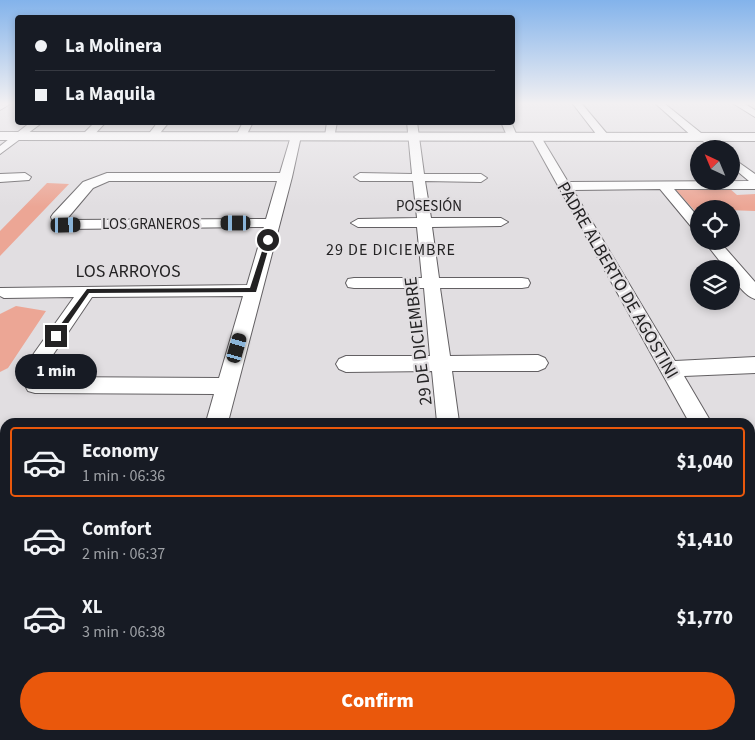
<!DOCTYPE html>
<meta charset="utf-8">
<style>
:root{--surface:#171b24;--page:#20242c;--text:#f1f3f6;--muted:#9ea1a6;--line:#363941;--accent:#ea580c}
body{margin:0;font-family:"Source Sans 3",sans-serif;background:var(--page);color:var(--text);height:100vh;display:flex;flex-direction:column;font-size:19px;white-space:nowrap}
*{box-sizing:border-box;margin:0}
p{font-size:16px;color:var(--muted)}
.icon{flex:none;width:28px;height:28px;fill:none;stroke:currentColor;stroke-width:2;stroke-linecap:round;stroke-linejoin:round}
.map{position:relative;flex:1;overflow:hidden}
.details{position:absolute;left:0px;top:418px;width:755px;height:322px;display:flex;flex-direction:column;background:var(--surface);border-radius:15px 15px 0 0;box-shadow:0 2px 8px #0003}
.details>*{flex:none}
.guide{position:absolute;left:15px;top:15px;width:500px;height:110px;border-radius:5px;box-shadow:0 2px 8px #0003;display:grid;align-content:center;height:110px;padding:0 20px;background:var(--surface)}
.needle{width:32px;rotate:316deg}
.controls{position:absolute;left:690px;top:140px;display:grid;gap:10px}
.controls a{display:grid;place-items:center;width:50px;height:50px;border-radius:50%;background:var(--surface);box-shadow:0 2px 8px #0003;font-size:25px}
.end{position:absolute;width:22px;height:22px;margin:-11px;border:6px solid #232223;background:#fff;box-shadow:0 0 0 2px #fff}
.from{border-radius:50%}
.bubble{position:absolute;height:35px;border-radius:18px;background:var(--surface);box-shadow:0 2px 8px #0003;font-size:16px;font-weight:800;line-height:35px;text-align:center}
.car{position:absolute;width:15px;height:30px;margin:-15px -8px;border-radius:6px;box-shadow:0 0 4px 1px #0007;background:linear-gradient(#222 24%,#8ab4d8 0 40%,#222 0 76%,#8ab4d8 0 86%,#222 0)}
.guide b{display:flex;align-items:center;gap:18px;height:48px;font-size:19px}
.guide b+b{border-top:1px solid var(--line)}
.guide i{width:12px;height:12px;background:var(--text)}
ul{padding:9px 0 0;list-style:none}
li{display:flex;align-items:center;gap:15px;height:70px;margin:0 10px 8px;padding:0 10px;border:2px solid transparent;border-radius:5px}
li div{flex:1}
li b{display:block;font-size:19px}
li em{font-style:normal;font-weight:800}
li.active{border-color:var(--accent)}
li>.icon{width:45px;height:45px;stroke-width:1.5}
.primary-button{display:flex;gap:10px;margin-top:auto;padding:10px 20px}
.primary-button a{flex:1;height:58px;border-radius:30px;background:var(--accent);color:#fff;font-size:20px;font-weight:800;line-height:58px;text-align:center}
.map>svg:first-child{display:block}
</style>
<div class="map">
<svg width="755" height="740" viewBox="0 0 755 740">
<rect width="100%" height="100%" fill="#e1dee1"/>
<path fill="#eca695" d="M47,183L69,184L0,256V231Z
M674,188H729L737,195L755,194V211L699,209V211H695Z
M16,306L46,311L8,368L0,372V314Z
M0,469H5V533H0Z"/>
<g fill="none" stroke-linecap="round" stroke-linejoin="round">
<g stroke="#636063" stroke-width="2">
<path id="minor" d="M0,104H10L0,110Z
M573,104H582L608,135V139H600Z
M656,104H665L701,133L708,134L723,149H711L701,139L694,138Z
M734,104H745L755,110V117Z
M31,122H43L0,154V146Z
M95,122H106L91,138H83V134Z
M158,122H169L156,138H148L147,136Z
M243,122H253L245,138L241,139L236,136Z
M327,122H337L334,138L330,139L325,136Z
M407,122H417L424,174H481L487,178L481,182L425,181L431,218H501L508,222L501,226L432,227L439,278H522L528,279L530,283L528,287L522,288H440L450,356L538,355L545,358L548,363L545,368L538,371H452L459,422H437L432,371L346,372L339,369L336,364L339,359L346,356H430L424,288H354L348,287L346,283L348,279L354,278H422L417,227H358L351,223L358,219L417,218L413,181H360L354,177L360,173L412,174Z
M501,122H511L517,136L516,138H508Z
M296,133L301,136L292,177L228,422H206L214,394L35,393L28,391L21,378L25,366L74,297L4,298L0,296V288L247,285L264,227L66,229L54,225L51,217L53,214L83,182L107,173H280L291,136ZM109,181H277L266,219L66,220L93,188ZM243,296L219,378L42,377L44,368L92,297Z
M536,134L541,137L568,182L749,181L731,166V157L755,174V189H674L699,218V231L694,230L660,189L573,190L675,361L755,357V373L684,376L711,422H689L531,137Z
M25,173L31,177L29,180L0,182V174Z
M704,241H719L755,282V299C745,296 731,279 731,269H726Z
M750,498L755,500V532L750,530Z
M147,735H181L180,740H146Z
M538,735H572L573,740H539Z"/>
</g>
<g stroke="#636063" stroke-width="2">
<path id="tertiary" d="M0,132L755,133V141L0,140Z
M0,544H5V578H0Z
M750,547L755,548V582L750,581Z"/>
</g>
<use href="#minor" fill="#fff" fill-rule="evenodd"/>
<use href="#tertiary" fill="#fff" fill-rule="evenodd"/>
</g>
<linearGradient id="sky" x2="0" y2="1"><stop stop-color="#83b3eb"/><stop offset="0.5" stop-color="#f2f0f2"/><stop offset="1" stop-color="#f2f0f2" stop-opacity="0"/></linearGradient>
<rect width="755" height="207" fill="url(#sky)"/>
<path fill="#232223" d="M266,239L271,240L256,292L89,293L58,338L52,336L87,289L250,288Z"/>
<g text-anchor="middle" stroke-width="4.5" stroke-linejoin="round" paint-order="stroke">
<g font-size="15" fill="#232223" stroke="#e1dee1">
<text x="429" y="211">POSESIÓN</text>
<text x="151" y="229">LOS GRANEROS</text>
</g>
<g font-size="16" letter-spacing="1" fill="#232223" stroke="#e1dee1">
<text x="391" y="255">29 DE DICIEMBRE</text>
</g>
<g font-size="18" fill="#232223" stroke="#e1dee1">
<text x="128" y="277">LOS ARROYOS</text>
<text transform="translate(618 280) rotate(60)" y="6">PADRE ALBERTO DE AGOSTINI</text>
<text transform="translate(418 341) rotate(-97)" y="6">29 DE DICIEMBRE</text>
</g>
</g>
</svg>
<div class="controls">
<a><svg class="needle" viewBox="-14 -14 28 28"><path d="M0-13l5 13h-10z" fill="#e53935"/><path d="M0 13l5-13h-10z" fill="#9ea1a6"/></svg></a>
<a><svg class="icon" aria-label="locate" viewBox="0 0 24 24"><circle cx="12" cy="12" r="6"/><path d="M12 2v4M12 18v4M2 12h4M18 12h4"/></svg></a>
<a><svg class="icon" aria-label="layers" viewBox="0 0 24 24"><path d="M12 4l9 5-9 5-9-5zM3 14l9 5 9-5"/></svg></a>
</div>
<i class="end from" style="left:268px;top:240px"></i>
<i class="end" style="left:56px;top:336px"></i>
<div class="bubble" style="left:15px;top:354px;width:82px">1 min</div>
<i class="car" style="left:236px;top:223px;rotate:270deg"></i>
<i class="car" style="left:66px;top:225px;rotate:89deg"></i>
<i class="car" style="left:237px;top:348px;rotate:16deg"></i>
<div class="guide">
<b><i class="from"></i>La Molinera</b>
<b><i></i>La Maquila</b>
</div>
<section class="details">
<ul>
<li class="active"><svg class="icon" aria-label="car" viewBox="0 0 24 24"><path d="M5 17H2v-5l4-1 3-4h7l3 4 3 1v5h-3M9 17h6M6 11h13"/><circle cx="7" cy="17" r="2"/><circle cx="17" cy="17" r="2"/></svg><div><b>Economy</b><p>1 min · 06:36</p></div><em>$1,040</em></li>
<li><svg class="icon" aria-label="car" viewBox="0 0 24 24"><path d="M5 17H2v-5l4-1 3-4h7l3 4 3 1v5h-3M9 17h6M6 11h13"/><circle cx="7" cy="17" r="2"/><circle cx="17" cy="17" r="2"/></svg><div><b>Comfort</b><p>2 min · 06:37</p></div><em>$1,410</em></li>
<li><svg class="icon" aria-label="car" viewBox="0 0 24 24"><path d="M5 17H2v-5l4-1 3-4h7l3 4 3 1v5h-3M9 17h6M6 11h13"/><circle cx="7" cy="17" r="2"/><circle cx="17" cy="17" r="2"/></svg><div><b>XL</b><p>3 min · 06:38</p></div><em>$1,770</em></li>
</ul>
<div class="primary-button"><a>Confirm</a></div>
</section>
</div>
